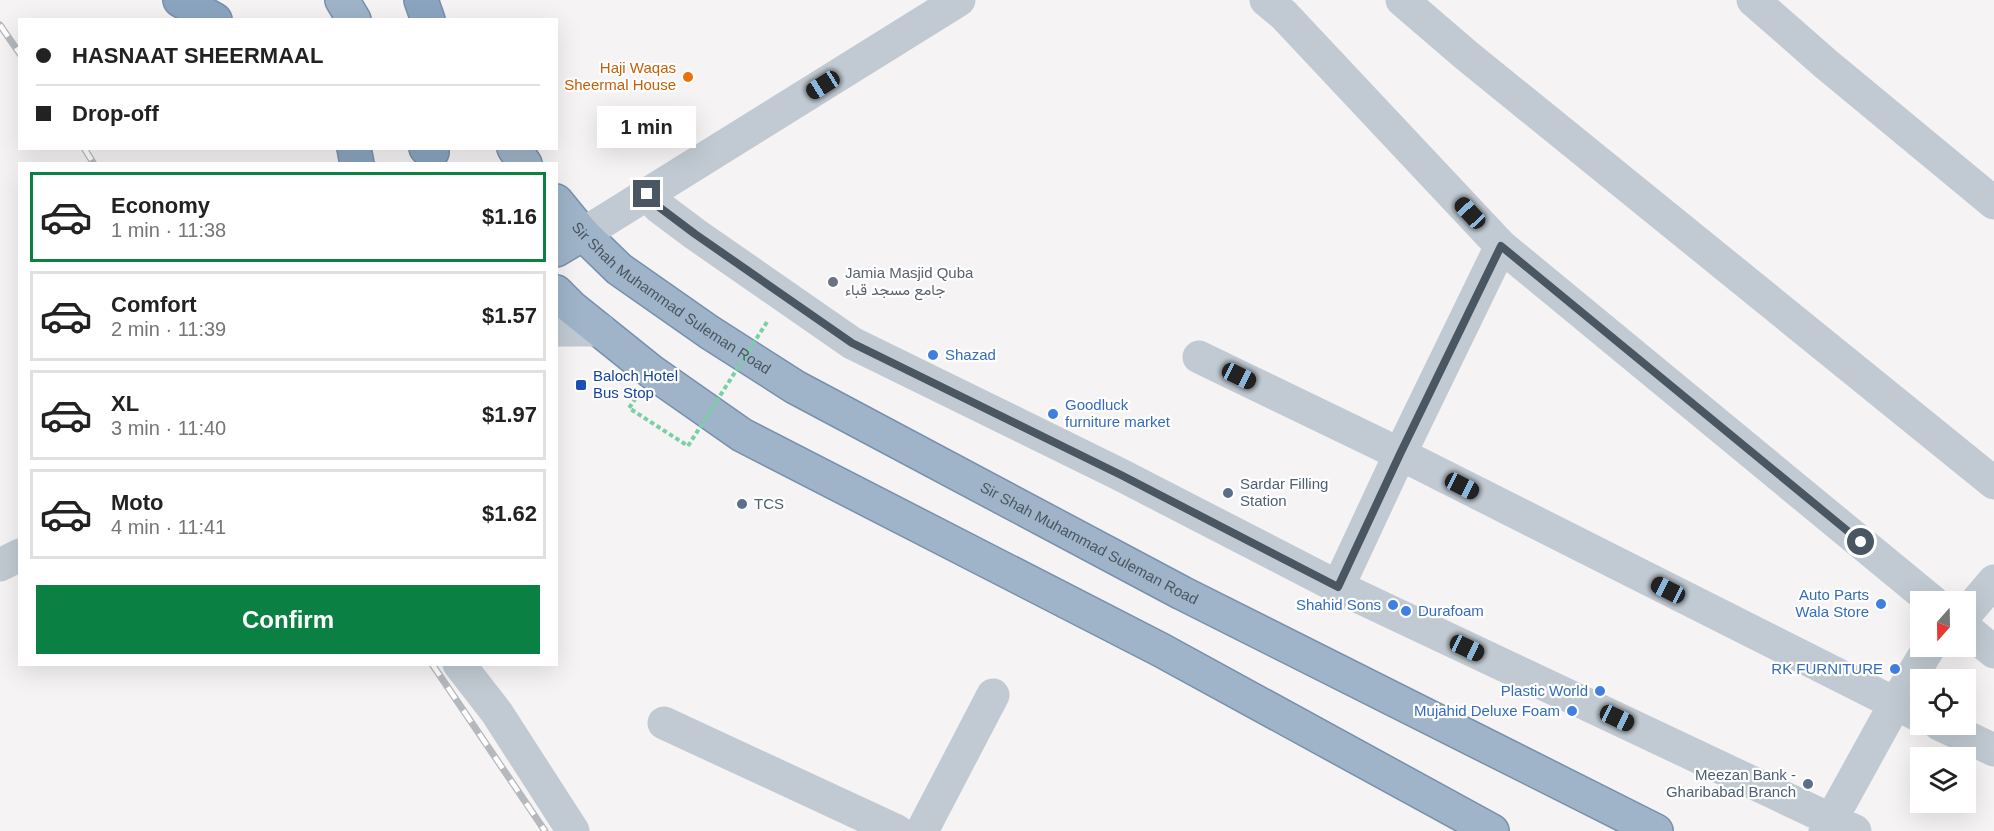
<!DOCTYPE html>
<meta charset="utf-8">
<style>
:root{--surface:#fff;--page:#f2f2f2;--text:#222;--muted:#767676;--line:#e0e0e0;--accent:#0b8043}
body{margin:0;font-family:Helvetica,Vazirmatn,sans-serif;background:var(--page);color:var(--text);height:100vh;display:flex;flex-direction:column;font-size:22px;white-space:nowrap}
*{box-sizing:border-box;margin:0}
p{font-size:20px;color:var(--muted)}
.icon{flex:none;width:33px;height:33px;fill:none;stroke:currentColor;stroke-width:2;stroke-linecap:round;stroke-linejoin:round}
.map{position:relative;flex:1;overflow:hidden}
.sheet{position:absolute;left:18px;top:162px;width:540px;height:504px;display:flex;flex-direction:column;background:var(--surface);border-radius:0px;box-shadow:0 6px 24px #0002}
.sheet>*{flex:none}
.guide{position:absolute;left:18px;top:18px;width:540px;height:132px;border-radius:0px;box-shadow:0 6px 24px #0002;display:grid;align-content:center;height:132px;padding:0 18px;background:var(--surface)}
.needle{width:39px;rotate:200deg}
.buttons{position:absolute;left:1910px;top:591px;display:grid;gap:12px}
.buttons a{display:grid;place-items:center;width:66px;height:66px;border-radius:0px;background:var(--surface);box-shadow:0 6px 24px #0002;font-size:30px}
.end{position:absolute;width:27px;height:27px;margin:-14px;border:8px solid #4a5661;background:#fff;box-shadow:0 0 0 3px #fff}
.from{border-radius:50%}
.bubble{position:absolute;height:42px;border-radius:0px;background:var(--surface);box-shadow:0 6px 24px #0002;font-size:20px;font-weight:700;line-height:42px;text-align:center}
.car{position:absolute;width:18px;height:36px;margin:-18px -9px;border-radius:8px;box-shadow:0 0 4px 2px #0007;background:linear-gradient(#222 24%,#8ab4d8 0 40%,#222 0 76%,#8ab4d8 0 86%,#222 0)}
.guide b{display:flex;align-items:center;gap:21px;height:57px;font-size:22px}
.guide b+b{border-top:2px solid var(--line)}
.guide i{width:15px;height:15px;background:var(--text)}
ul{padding:10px 0 0;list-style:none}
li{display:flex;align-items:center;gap:18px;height:90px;margin:0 12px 9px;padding:0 6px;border:3px solid var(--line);border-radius:0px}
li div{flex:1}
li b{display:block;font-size:22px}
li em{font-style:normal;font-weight:700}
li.current{border-color:var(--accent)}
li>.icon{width:54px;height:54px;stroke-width:1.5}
.button{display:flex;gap:12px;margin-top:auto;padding:12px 18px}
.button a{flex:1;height:69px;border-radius:0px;background:var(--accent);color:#fff;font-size:24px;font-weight:700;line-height:69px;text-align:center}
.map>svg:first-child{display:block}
</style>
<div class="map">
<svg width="1994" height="831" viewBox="0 0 1994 831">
<rect width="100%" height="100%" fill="#f5f3f3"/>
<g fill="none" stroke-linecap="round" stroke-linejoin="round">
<g stroke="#7690ad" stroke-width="36">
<g id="trunk">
<path d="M342,0L354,20"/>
<path d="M514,148L525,164"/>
<path id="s1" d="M556,201L583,234L619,269L709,332L795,387L1182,593L1656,831"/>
<path d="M556,250L583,234"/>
<path d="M556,292L571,307L652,372L742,435L1161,650L1492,831"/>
</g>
</g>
<g stroke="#7690ad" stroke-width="36">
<path id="motorway" d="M180,0L215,20
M421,0L428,20
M354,148L357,164
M426,148L432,152"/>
</g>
<path stroke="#7ad0a6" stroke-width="4" stroke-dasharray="4.5 3" stroke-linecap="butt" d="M636,398L629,408L688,446"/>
<path stroke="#c1cad2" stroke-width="33" d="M1266,0L1284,15L1501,246L1933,602
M1402,0L1466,55L1994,483
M1753,0L1826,64L1994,203
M647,194L659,207L695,234L852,343L1121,475L1338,587L1855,831
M583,234L959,0
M556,330H600
M1199,357L1400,454L1920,716
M0,565L20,555
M1338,587L1400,454L1501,246
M1965,615L1994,581
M1965,628L1994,652
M459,664L497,713L573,831
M664,723L897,831
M1939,724L1994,750
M922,831L993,695
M1825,831L1895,704L1930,646"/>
<use href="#trunk" stroke="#9fb4c9" stroke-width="33"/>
<use href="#motorway" stroke="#8ba5c1" stroke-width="33"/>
<g stroke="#b5b8bd" stroke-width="7">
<path id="rail" d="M0,25L20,54
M84,148L94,164
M432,664L545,831"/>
</g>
<use href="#rail" stroke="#fff" stroke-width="4.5" stroke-dasharray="14" stroke-linecap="butt"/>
<path stroke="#7ad0a6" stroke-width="4" stroke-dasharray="4.5 3" stroke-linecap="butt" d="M688,446L767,322"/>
</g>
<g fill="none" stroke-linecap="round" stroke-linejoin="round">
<path stroke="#4a5661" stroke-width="8" d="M647,194L659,207L695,234L852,343L1121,475L1338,587L1400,454L1501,246L1861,542"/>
</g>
<circle fill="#e8710a" stroke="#fff" stroke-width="2" cx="688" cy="77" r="6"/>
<circle fill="#6b7280" stroke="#fff" stroke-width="2" cx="833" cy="282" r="6"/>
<g fill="#3f7fe0" stroke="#fff" stroke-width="2">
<circle cx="933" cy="355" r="6"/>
<circle cx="1053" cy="414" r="6"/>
<circle cx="1881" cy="604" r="6"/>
<circle cx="1393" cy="605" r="6"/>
<circle cx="1406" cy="611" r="6"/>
<circle cx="1895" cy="669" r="6"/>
<circle cx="1600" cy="691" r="6"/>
<circle cx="1572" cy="711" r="6"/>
</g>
<rect fill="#1a4fb4" stroke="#fff" stroke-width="2" x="575" y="379" width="12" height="12" rx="3"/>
<g fill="#5c6f8a" stroke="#fff" stroke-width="2">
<circle cx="1228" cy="493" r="6"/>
<circle cx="742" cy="504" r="6"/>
<circle cx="1808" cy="784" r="6"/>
</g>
<g text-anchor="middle" stroke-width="4.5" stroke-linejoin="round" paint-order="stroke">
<g font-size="15" fill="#c56008" stroke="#fff" text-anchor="end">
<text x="676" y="73">Haji Waqas<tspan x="676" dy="17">Sheermal House</tspan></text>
</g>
<g font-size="15" fill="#5b616d" stroke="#fff" text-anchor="start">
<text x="845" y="278">Jamia Masjid Quba<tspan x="845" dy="17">جامع مسجد قباء</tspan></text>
</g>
<g font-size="15" fill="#4a5661" stroke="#fff">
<text dy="5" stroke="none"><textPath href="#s1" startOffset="152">Sir Shah Muhammad Suleman Road</textPath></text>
<text dy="5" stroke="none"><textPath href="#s1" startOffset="638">Sir Shah Muhammad Suleman Road</textPath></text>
</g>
<g font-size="15" fill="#366cbe" stroke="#fff" text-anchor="end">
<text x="945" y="360" text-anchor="start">Shazad</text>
<text x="1065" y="410" text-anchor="start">Goodluck<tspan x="1065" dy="17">furniture market</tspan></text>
<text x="1869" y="600">Auto Parts<tspan x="1869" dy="17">Wala Store</tspan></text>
<text x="1381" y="610">Shahid Sons</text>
<text x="1418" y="616" text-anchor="start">Durafoam</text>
<text x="1883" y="674">RK FURNITURE</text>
<text x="1588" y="696">Plastic World</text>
<text x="1560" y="716">Mujahid Deluxe Foam</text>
</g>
<g font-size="15" fill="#164399" stroke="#fff" text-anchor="start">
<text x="593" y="381">Baloch Hotel<tspan x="593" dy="17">Bus Stop</tspan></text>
</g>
<g font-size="15" fill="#4e5e75" stroke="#fff" text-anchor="start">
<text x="1240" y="489">Sardar Filling<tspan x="1240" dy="17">Station</tspan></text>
<text x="754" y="509">TCS</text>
<text x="1796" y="780" text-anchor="end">Meezan Bank -<tspan x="1796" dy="17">Gharibabad Branch</tspan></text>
</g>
</g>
</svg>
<div class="buttons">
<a><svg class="needle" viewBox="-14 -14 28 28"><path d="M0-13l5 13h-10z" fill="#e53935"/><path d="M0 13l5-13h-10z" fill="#767676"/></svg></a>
<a><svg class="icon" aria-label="locate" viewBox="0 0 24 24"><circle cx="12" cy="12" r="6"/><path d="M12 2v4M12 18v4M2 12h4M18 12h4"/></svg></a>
<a><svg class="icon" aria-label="layers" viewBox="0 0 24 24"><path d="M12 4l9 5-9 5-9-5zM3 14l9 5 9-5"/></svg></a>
</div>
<i class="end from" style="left:1861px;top:542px"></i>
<i class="end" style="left:647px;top:194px"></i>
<div class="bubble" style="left:597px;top:106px;width:99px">1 min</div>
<i class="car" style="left:823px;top:85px;rotate:238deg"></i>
<i class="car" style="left:1470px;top:213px;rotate:317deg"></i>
<i class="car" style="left:1239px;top:376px;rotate:116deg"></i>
<i class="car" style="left:1462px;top:486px;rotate:117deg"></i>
<i class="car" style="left:1668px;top:590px;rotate:297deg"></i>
<i class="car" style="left:1467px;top:648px;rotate:115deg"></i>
<i class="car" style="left:1617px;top:718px;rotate:115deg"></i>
<div class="guide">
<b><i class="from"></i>HASNAAT SHEERMAAL</b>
<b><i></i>Drop-off</b>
</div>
<section class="sheet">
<ul>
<li class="current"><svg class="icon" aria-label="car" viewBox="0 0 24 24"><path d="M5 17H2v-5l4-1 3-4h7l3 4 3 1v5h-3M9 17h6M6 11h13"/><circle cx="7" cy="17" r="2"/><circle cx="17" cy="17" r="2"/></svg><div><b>Economy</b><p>1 min · 11:38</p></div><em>$1.16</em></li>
<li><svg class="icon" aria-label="car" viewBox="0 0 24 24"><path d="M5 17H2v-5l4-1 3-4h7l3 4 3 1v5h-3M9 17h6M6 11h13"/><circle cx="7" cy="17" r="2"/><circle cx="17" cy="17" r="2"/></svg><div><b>Comfort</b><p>2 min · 11:39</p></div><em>$1.57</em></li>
<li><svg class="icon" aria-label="car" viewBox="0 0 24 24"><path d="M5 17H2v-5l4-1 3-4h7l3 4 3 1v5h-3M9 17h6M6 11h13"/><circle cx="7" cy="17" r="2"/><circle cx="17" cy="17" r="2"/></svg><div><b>XL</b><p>3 min · 11:40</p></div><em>$1.97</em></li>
<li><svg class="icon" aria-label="car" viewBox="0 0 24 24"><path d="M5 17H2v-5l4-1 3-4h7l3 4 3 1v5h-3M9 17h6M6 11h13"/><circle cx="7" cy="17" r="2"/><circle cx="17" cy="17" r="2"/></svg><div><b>Moto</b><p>4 min · 11:41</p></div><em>$1.62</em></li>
</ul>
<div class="button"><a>Confirm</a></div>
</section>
</div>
